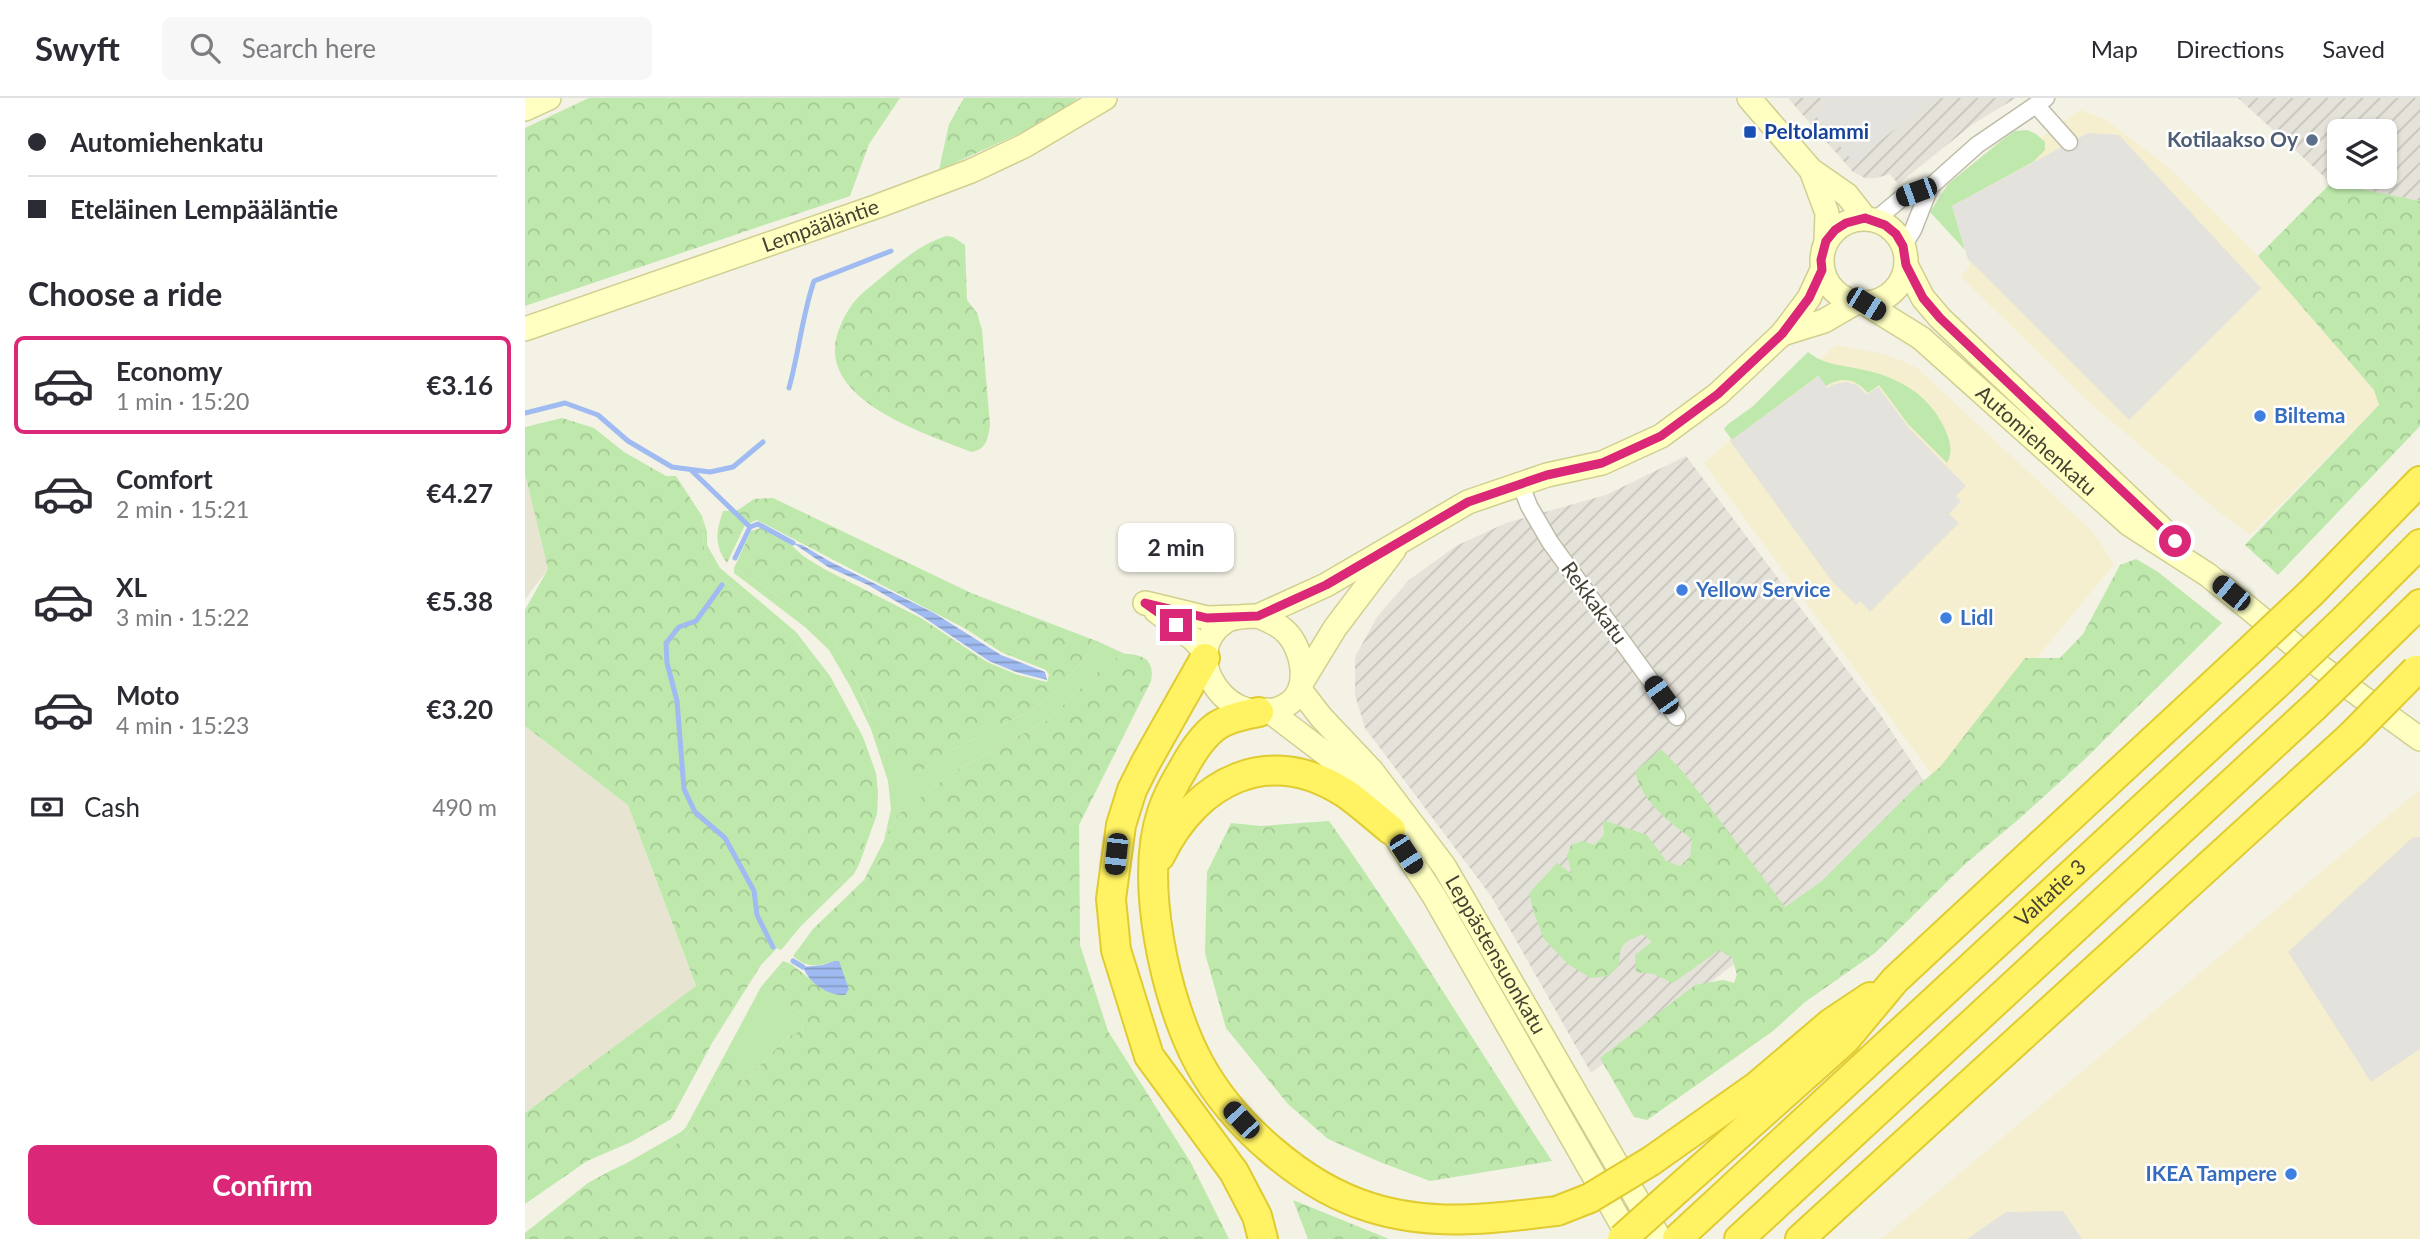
<!DOCTYPE html>
<meta charset="utf-8">
<style>
:root{--surface:#fff;--page:#f7f7f7;--text:#2b2b33;--muted:#7c7c81;--line:#e1e1e2;--accent:#db2777}
body{margin:0;font-family:Lato,sans-serif;background:var(--page);color:var(--text);height:100vh;display:flex;flex-direction:column;font-size:26px;white-space:nowrap}
*{box-sizing:border-box;margin:0}
p{font-size:23px;color:var(--muted)}
.icon{flex:none;width:38px;height:38px;fill:none;stroke:currentColor;stroke-width:2;stroke-linecap:round;stroke-linejoin:round}
.map{position:relative;flex:1;overflow:hidden}
.panel{display:flex;flex-direction:column;background:var(--surface);width:525px}
.panel>*{flex:none}
.hud{display:grid;align-content:center;height:154px;padding:0 28px;background:var(--surface)}
.tools{position:absolute;left:1802px;top:21px;display:grid;gap:14px}
.tools a{display:grid;place-items:center;width:70px;height:70px;border-radius:10px;background:var(--surface);box-shadow:0 2px 5px #0004;font-size:35px}
.end{position:absolute;width:32px;height:32px;margin:-16px;border:9px solid #db2777;background:#fff;box-shadow:0 0 0 4px #fff}
.from{border-radius:50%}
.bubble{position:absolute;height:49px;border-radius:10px;background:var(--surface);box-shadow:0 2px 5px #0004;font-size:23px;font-weight:700;line-height:49px;text-align:center}
.car{position:absolute;width:21px;height:42px;margin:-21px -10px;border-radius:9px;box-shadow:0 0 5px 2px #0007;background:linear-gradient(#222 24%,#8ab4d8 0 40%,#222 0 76%,#8ab4d8 0 86%,#222 0)}
.hud b{display:flex;align-items:center;gap:24px;height:66px;font-size:26px}
.hud b+b{border-top:2px solid var(--line)}
.hud i{width:18px;height:18px;background:var(--text)}
ul{padding:0;list-style:none}
li{display:flex;align-items:center;gap:21px;height:98px;margin:0 14px 10px;padding:0 14px;border:4px solid transparent;border-radius:10px}
li div{flex:1}
li b{display:block;font-size:26px}
li em{font-style:normal;font-weight:700}
li.current{border-color:var(--accent)}
li>.icon{width:63px;height:63px;stroke-width:1.5}
h2{padding:0 28px;font-size:32px;line-height:84px}
.pay{display:flex;align-items:center;gap:18px;height:77px;padding:0 28px;font-size:26px}
.pay p{margin-inline-start:auto}
.primary-button{display:flex;gap:14px;margin-top:auto;padding:14px 28px}
.primary-button a{flex:1;height:80px;border-radius:10px;background:var(--accent);color:#fff;font-size:28px;font-weight:700;line-height:80px;text-align:center}
header{display:flex;align-items:center;gap:42px;box-sizing:border-box;height:98px;padding:0 35px;background:var(--surface);border-bottom:2px solid var(--line)}
header strong{font-size:33px}
nav{display:flex;gap:38px;margin-inline-start:auto;font-size:24px}
.search{width:490px;height:63px;background:var(--page);display:flex;align-items:center;gap:18px;box-sizing:border-box;padding:0 24px;border-radius:10px;color:var(--muted);font-size:26px}
main{display:flex;flex:1;min-height:0}
.map>svg:first-child{display:block}
</style>
<header>
<strong>Swyft</strong>
<div class="search"><svg class="icon" aria-label="search" viewBox="0 0 24 24"><circle cx="10" cy="10" r="6"/><path d="M15 15l6 6"/></svg>Search here</div>
<nav><a>Map</a><a>Directions</a><a>Saved</a></nav>
</header>
<main>
<section class="panel">
<div class="hud">
<b><i class="from"></i>Automiehenkatu</b>
<b><i></i>Eteläinen Lempääläntie</b>
</div>
<h2>Choose a ride</h2>
<ul>
<li class="current"><svg class="icon" aria-label="car" viewBox="0 0 24 24"><path d="M5 17H2v-5l4-1 3-4h7l3 4 3 1v5h-3M9 17h6M6 11h13"/><circle cx="7" cy="17" r="2"/><circle cx="17" cy="17" r="2"/></svg><div><b>Economy</b><p>1 min · 15:20</p></div><em>€3.16</em></li>
<li><svg class="icon" aria-label="car" viewBox="0 0 24 24"><path d="M5 17H2v-5l4-1 3-4h7l3 4 3 1v5h-3M9 17h6M6 11h13"/><circle cx="7" cy="17" r="2"/><circle cx="17" cy="17" r="2"/></svg><div><b>Comfort</b><p>2 min · 15:21</p></div><em>€4.27</em></li>
<li><svg class="icon" aria-label="car" viewBox="0 0 24 24"><path d="M5 17H2v-5l4-1 3-4h7l3 4 3 1v5h-3M9 17h6M6 11h13"/><circle cx="7" cy="17" r="2"/><circle cx="17" cy="17" r="2"/></svg><div><b>XL</b><p>3 min · 15:22</p></div><em>€5.38</em></li>
<li><svg class="icon" aria-label="car" viewBox="0 0 24 24"><path d="M5 17H2v-5l4-1 3-4h7l3 4 3 1v5h-3M9 17h6M6 11h13"/><circle cx="7" cy="17" r="2"/><circle cx="17" cy="17" r="2"/></svg><div><b>Moto</b><p>4 min · 15:23</p></div><em>€3.20</em></li>
</ul>
<div class="pay"><svg class="icon" aria-label="cash" viewBox="0 0 24 24"><path d="M3 7h18v10H3z"/><circle cx="12" cy="12" r="2"/></svg>Cash<p>490 m</p></div>
<div class="primary-button"><a>Confirm</a></div>
</section>
<div class="map">
<svg width="1895" height="1141" viewBox="0 0 1895 1141">
<defs>
<pattern id="industrial-furrows" width="10" height="10" patternUnits="userSpaceOnUse" patternTransform="scale(1.75)"><rect width="10" height="10" fill="#e5e2d9"/><path d="M-1 1l2-2M0 10L10 0M9 11l2-2" fill="none" stroke="#c6c3bb"/></pattern>
<pattern id="forest-crowns" width="20" height="18" patternUnits="userSpaceOnUse" patternTransform="scale(1.75)"><rect width="20" height="18" fill="#bee8ac"/><path d="M2 6a3 3 0 1 1 6 0M12 15a3 3 0 1 1 6 0" fill="none" stroke="#a5c895"/></pattern>
<pattern id="water-rules" width="6" height="5" patternUnits="userSpaceOnUse" patternTransform="scale(1.75)"><rect width="6" height="5" fill="#9fbbf1"/><path d="M0 2.5h6" fill="none" stroke="#839ac4"/></pattern>
</defs>
<rect width="100%" height="100%" fill="#f3f2e4"/>
<path fill="#e7e5d2" d="M0,376L23,471L0,501Z
M0,628L103,707L171,889L0,1015Z"/>
<path fill="#f5efcf" d="M1555,12L1580,21L1642,68L1733,158L1849,292L1854,307L1725,437L1693,413L1568,308L1436,179L1445,168L1425,102Z
M1311,247L1359,256L1391,269L1569,435L1589,466L1411,682L1179,365Z
M1893,693L1895,694V1141H1356Z"/>
<path fill="url(#industrial-furrows)" fill-rule="evenodd" d="M1263,0H1491L1448,26L1373,86L1365,76L1351,80H1340L1328,74Z
M1713,0H1895V103L1806,85ZM1815,33H1860V79H1815Z
M1161,358L1355,616L1401,686L1296,800L1066,975L966,798L840,630L830,597V559L852,519L884,482L931,448L981,425L1081,397Z"/>
<path fill="#bee8ac" d="M1502,32L1511,36L1520,44V52L1508,64L1427,108L1440,152L1405,114L1423,86L1476,43L1490,33Z
M1283,254C1300,268 1319,267 1339,272C1373,279 1403,296 1419,329C1424,340 1429,353 1422,365L1383,326L1354,287L1343,295C1330,281 1318,278 1301,288L1293,278L1207,342L1199,331L1202,327L1227,309Z
M177,418L182,434V447L195,470L271,534L305,578L338,639L351,675L353,694L352,716L335,764L329,776L276,828L256,852L252,850L329,769L306,587L272,543L184,470L179,449Z
M209,470L282,516L304,534L329,579L344,617L393,675L427,652L509,611L530,594L574,544L600,556L585,563L521,623L430,673L372,717L359,743L366,711L363,683L346,631L325,588L304,552L280,529L209,475Z
M258,863L266,866L257,870L259,902L279,919L277,932L263,939L218,984L212,975L156,1043L117,1069L100,1066L156,1034L161,1029L236,889Z"/>
<path fill="url(#forest-crowns)" d="M64,0H375L344,46L325,98L0,208V30Z
M439,0H553L522,23L414,72L424,26Z
M1806,85L1895,103V328L1753,477L1720,447L1854,307L1849,292L1733,158Z
M421,138L428,139L440,147L442,202L452,215L457,232L465,327C463,341 461,352 446,354C400,335 290,302 313,234C321,213 329,201 346,188C371,168 391,148 421,138Z
M37,320L69,330L99,354L141,378H151L177,418L179,449L184,470L272,543L306,587L332,636L349,678L350,712L341,742L329,769L236,867L187,945L146,1021L106,1044L62,1063L0,1106V1015L171,888L103,707L0,628V512L23,471L0,376V329Z
M248,400L446,495L574,544L530,594L509,611L427,652L393,675L382,677L371,671L362,660L329,579L304,534L282,516L209,470L226,433L236,430L265,446L278,458L299,471L396,520L462,564L493,577L522,584L524,577L521,572L476,554L441,531L232,422L220,427L202,465C189,447 191,434 198,413L213,412L229,401Z
M1611,461L1633,474L1697,525L1560,661L1494,721L1439,767L1350,855L1280,904L1248,933L1122,1022L1109,1019L1075,960L1170,887L1198,882L1209,885L1212,877L1207,859L1194,852L1148,885L1129,876L1111,874L1110,857L1127,844L1118,836C1098,844 1095,845 1094,867L1083,878L1066,880L1044,867L1019,841L1009,815L1004,795L1032,765L1047,776L1042,758L1046,747L1058,743L1069,747L1079,737L1078,722L1122,737L1141,763L1155,768L1165,759L1167,741C1141,721 1119,706 1110,674L1136,651L1159,675L1260,809L1297,783L1389,691L1415,669L1500,560H1535L1558,536L1595,467Z
M600,556C619,556 630,563 626,583L554,727L555,847L583,933L666,1065L704,1141H0V1135L63,1085L83,1074L100,1066L117,1068L156,1043L168,1029L202,958L212,964V975L218,984L263,939L277,932L279,919L259,902L239,894L257,870L266,866L299,892L324,891L316,869L309,863C292,869 282,870 268,858L288,831L339,782L372,717L430,673L521,623L585,563Z
M804,723C883,833 952,950 1027,1063L905,1083L855,1064L803,1041L763,1006L701,930L680,855L682,774L706,725L736,728Z
M768,1102L864,1141H783Z"/>
<path fill="#e3e2dd" d="M1308,0H1410L1328,64L1291,18Z
M1563,35L1594,37L1736,190L1604,322L1443,161L1427,108Z
M1294,278L1302,290L1310,286L1322,284L1332,287L1342,297L1353,289L1385,331L1441,388L1431,398L1436,403L1424,416L1434,425L1345,514L1335,503L1331,507L1306,482L1205,343Z
M1888,739H1895V951L1846,984L1763,854Z
M1538,1113L1557,1141H1442L1481,1114Z"/>
<path fill="url(#water-rules)" d="M268,445L277,447L304,463L409,515L476,557L520,574L522,582L491,574L464,563L398,519L343,487L303,469Z
M309,863H314L324,891L320,897C303,898 284,885 278,869L298,867Z"/>
<g fill="none" stroke-linecap="round" stroke-linejoin="round">
<path stroke="#9fbbf1" stroke-width="5" d="M264,290C274,254 277,218 289,183L366,153
M0,315L40,305L73,317L103,343L147,369L185,374L208,369L238,344
M167,373L225,429L210,460
M225,429L233,426L268,445
M197,487L171,523L154,529L141,545L142,565L152,603L159,691L170,714L200,740L229,793L232,817L248,849
M268,863L278,869"/>
<g stroke="#bebca7" stroke-width="19">
<path id="street" d="M1511,7L1544,44
M1349,123L1378,99L1405,89
M1378,148L1388,132L1405,89L1452,47L1521,0
M995,385L1004,408L1025,444L1152,619"/>
</g>
<g stroke="#d0cf91" stroke-width="26">
<g id="secondary">
<path d="M1224,0L1286,72L1322,97L1340,120"/>
<path d="M0,11L24,0"/>
<path d="M1286,72L1302,115L1301,143"/>
<circle cx="1339" cy="163" r="42"/>
<path d="M1381,167L1398,200L1415,220L1652,445"/>
<path id="s1" d="M1341,206L1396,240L1604,426L1683,477L1797,570L1895,641"/>
<path id="s2" d="M0,231L353,108L446,73L499,48L580,0"/>
<path d="M1257,236L1299,223L1330,205"/>
<path d="M620,505L682,520L711,519"/>
<path d="M631,513L668,541L681,555"/>
<path d="M733,518L801,487L943,404L1022,377L1077,365L1136,338L1193,296L1257,236L1284,200L1297,172"/>
<path d="M733,518C743,522 753,526 761,534C778,551 786,591 763,606C708,640 648,557 701,523C710,518 723,518 733,518Z"/>
<path d="M777,584L810,530L869,452"/>
<path id="s3" d="M776,593L796,619L847,673L919,768L1135,1141"/>
<path d="M743,612L806,660L842,695L909,798L1105,1141"/>
</g>
</g>
<g stroke="#e0cb31" stroke-width="32">
<g id="highway">
<path d="M1787,494L1895,383"/>
<path d="M1821,520L1895,446"/>
<path d="M1855,545L1895,506"/>
<path d="M680,560L620,666L607,692L596,727L586,801L591,852L624,958L709,1074L732,1118L738,1141"/>
<path d="M734,614C719,617 703,620 690,629C676,640 666,656 658,671C650,684 642,699 637,714C614,783 640,902 674,965C707,1026 777,1088 844,1109C906,1129 968,1121 1032,1113"/>
<path d="M635,758C672,682 744,646 820,695C836,706 851,720 866,732"/>
<path d="M1126,1063L1232,988L1306,925L1345,899"/>
<path d="M1146,1097L1320,942L1370,882L1720,557"/>
<path id="s4" d="M1152,1141L1755,583"/>
<path d="M1214,1141L1789,609"/>
<path d="M1275,1141L1827,637"/>
</g>
</g>
<use href="#street" stroke="#fff" stroke-width="16"/>
<use href="#secondary" stroke="#ffffc2" stroke-width="23"/>
<use href="#highway" stroke="#fff263" stroke-width="28"/>
<g stroke="#e0cb31" stroke-width="32" stroke-linecap="butt">
<path id="highway-bridge" d="M1720,557L1787,494
M1755,583L1821,520
M1789,609L1855,545
M1827,637L1891,572
M1032,1113L1065,1100L1126,1063
M1097,1141L1146,1097"/>
</g>
<use href="#highway-bridge" stroke="#fff263" stroke-width="28"/>
</g>
<g fill="none" stroke-linecap="round" stroke-linejoin="round">
<path stroke="#db2777" stroke-width="9" d="M651,527L620,505L682,520L733,518L801,487L943,404L1022,377L1077,365L1136,338L1193,296L1257,236L1284,200L1297,172L1296,162L1301,143L1310,132L1321,125L1340,120L1360,127L1371,136L1378,148L1381,167L1398,200L1415,220L1650,443"/>
</g>
<rect fill="#1a4fb4" stroke="#fff" stroke-width="2.5" x="1218" y="27" width="14" height="14" rx="3.5"/>
<circle fill="#5c6f8a" stroke="#fff" stroke-width="2.5" cx="1787" cy="42" r="7"/>
<g fill="#3f7fe0" stroke="#fff" stroke-width="2.5">
<circle cx="1735" cy="318" r="7"/>
<circle cx="1157" cy="492" r="7"/>
<circle cx="1421" cy="520" r="7"/>
<circle cx="1766" cy="1076" r="7"/>
</g>
<g text-anchor="middle" stroke-width="5" stroke-linejoin="round" paint-order="stroke">
<g font-size="21" font-weight="bold" fill="#164399" stroke="#fff" text-anchor="start">
<text x="1239" y="41">Peltolammi</text>
</g>
<g font-size="21" font-weight="bold" fill="#4e5e75" stroke="#fff" text-anchor="end">
<text x="1773" y="49">Kotilaakso Oy</text>
</g>
<g font-size="21" fill="#454234" stroke="#fff">
<text dy="7" stroke="none"><textPath href="#s2" startOffset="313">Lempääläntie</textPath></text>
<text dy="7" stroke="none"><textPath href="#s1" startOffset="219">Automiehenkatu</textPath></text>
<text transform="translate(1069 505) rotate(54)" y="7">Rekkakatu</text>
<text dy="7" stroke="none"><textPath href="#s4" startOffset="509">Valtatie 3</textPath></text>
<text dy="7" stroke="none"><textPath href="#s3" startOffset="329">Leppästensuonkatu</textPath></text>
</g>
<g font-size="21" font-weight="bold" fill="#366cbe" stroke="#fff" text-anchor="start">
<text x="1749" y="325">Biltema</text>
<text x="1171" y="499">Yellow Service</text>
<text x="1435" y="527">Lidl</text>
<text x="1752" y="1083" text-anchor="end">IKEA Tampere</text>
</g>
</g>
</svg>
<div class="tools">
<a><svg class="icon" aria-label="layers" viewBox="0 0 24 24"><path d="M12 4l9 5-9 5-9-5zM3 14l9 5 9-5"/></svg></a>
</div>
<i class="end from" style="left:1650px;top:443px"></i>
<i class="end" style="left:651px;top:527px"></i>
<div class="bubble" style="left:593px;top:425px;width:116px">2 min</div>
<i class="car" style="left:1391px;top:94px;rotate:250deg"></i>
<i class="car" style="left:1341px;top:206px;rotate:122deg"></i>
<i class="car" style="left:1706px;top:495px;rotate:309deg"></i>
<i class="car" style="left:1136px;top:597px;rotate:324deg"></i>
<i class="car" style="left:591px;top:756px;rotate:186deg"></i>
<i class="car" style="left:881px;top:756px;rotate:147deg"></i>
<i class="car" style="left:716px;top:1022px;rotate:317deg"></i>
</div>
</main>
